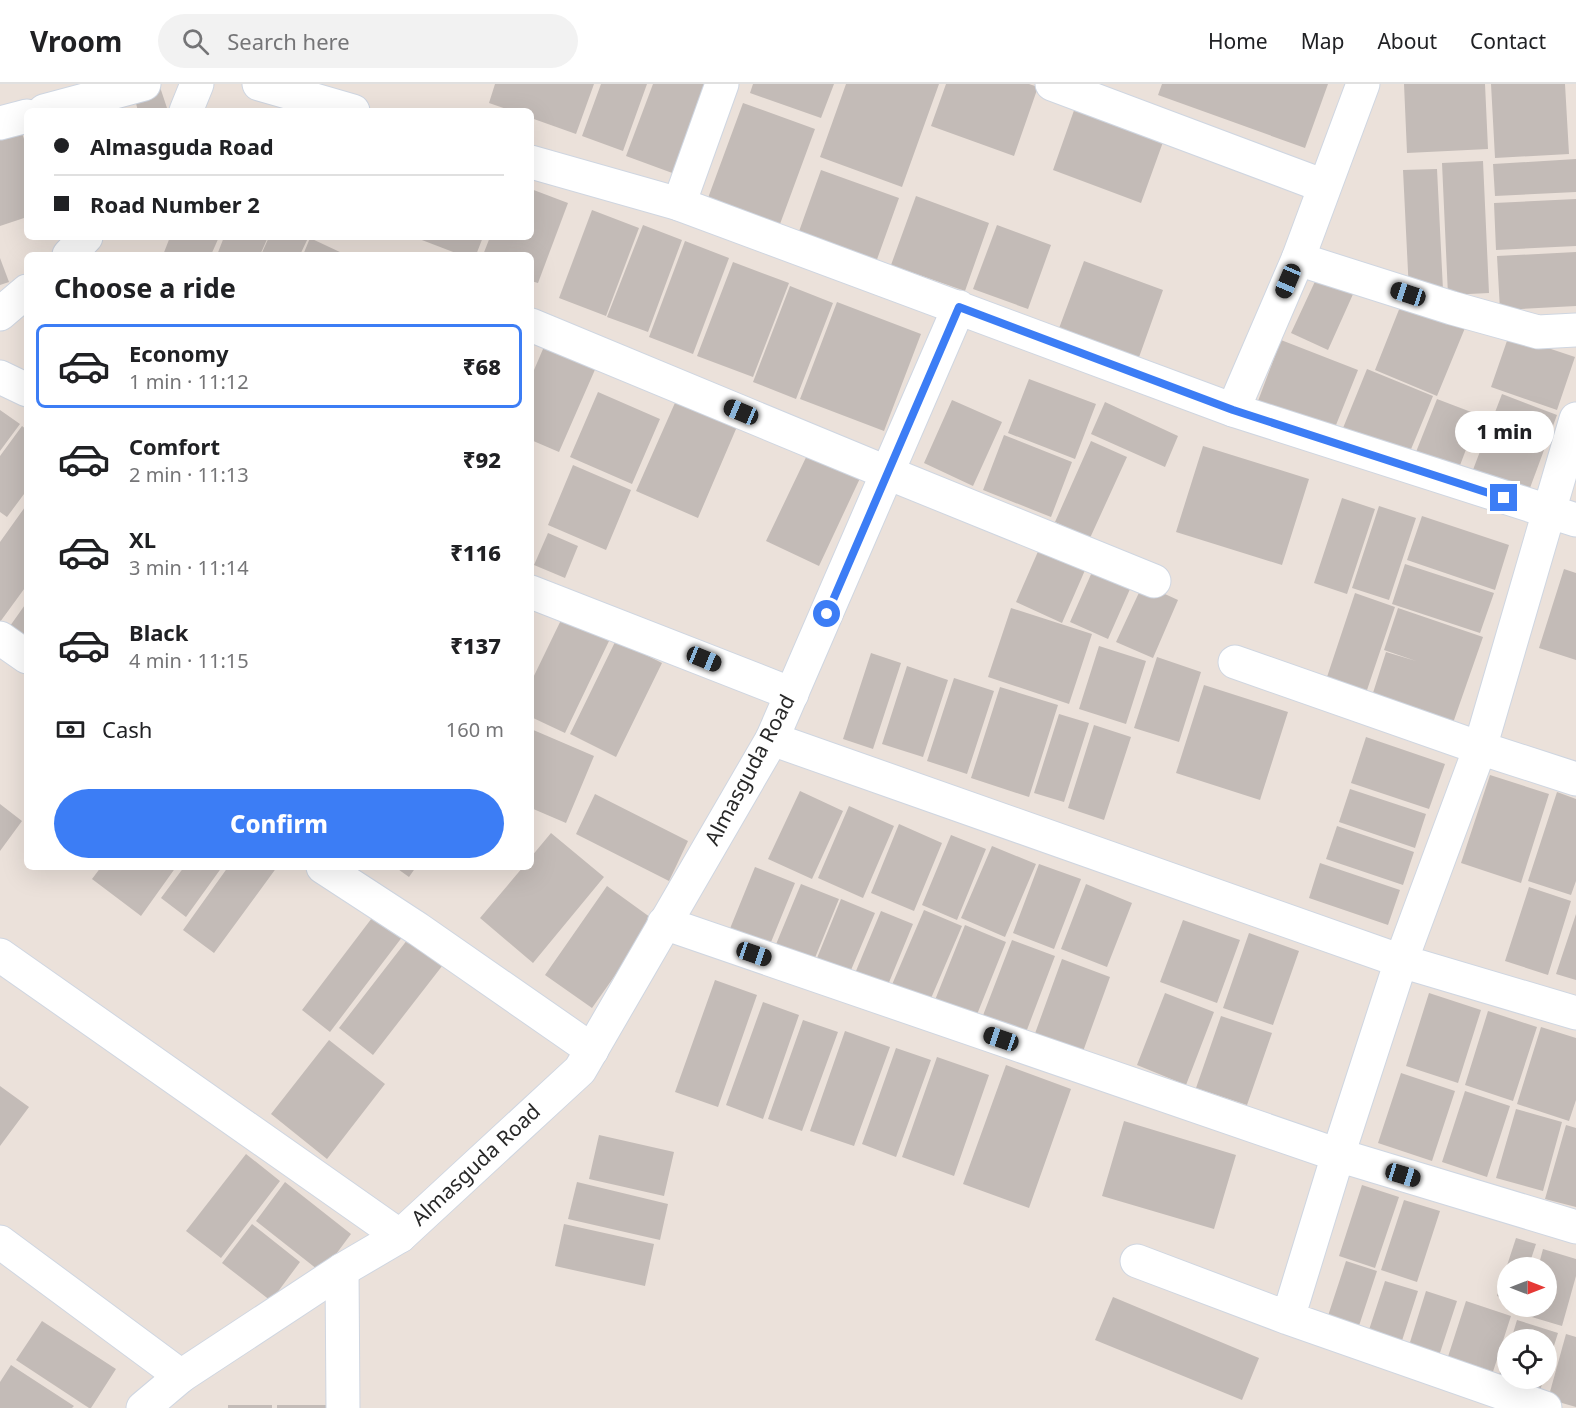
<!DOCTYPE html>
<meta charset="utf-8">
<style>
:root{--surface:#fff;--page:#f2f2f2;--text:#202124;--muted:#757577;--line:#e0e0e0;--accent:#3c7df5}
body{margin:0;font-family:"Noto Sans",sans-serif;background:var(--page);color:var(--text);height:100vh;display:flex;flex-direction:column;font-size:22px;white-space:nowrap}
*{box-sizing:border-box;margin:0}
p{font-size:20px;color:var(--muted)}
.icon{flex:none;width:33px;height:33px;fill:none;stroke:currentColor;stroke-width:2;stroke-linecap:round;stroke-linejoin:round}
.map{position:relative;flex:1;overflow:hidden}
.panel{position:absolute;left:24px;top:168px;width:510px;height:618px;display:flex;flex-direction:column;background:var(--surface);border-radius:9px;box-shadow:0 6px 24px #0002}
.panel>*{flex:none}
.guide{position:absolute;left:24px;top:24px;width:510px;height:132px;border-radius:9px;box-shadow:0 6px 24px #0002;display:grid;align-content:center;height:132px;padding:0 30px;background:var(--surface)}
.needle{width:39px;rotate:90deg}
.fabs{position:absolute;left:1497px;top:1173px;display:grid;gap:12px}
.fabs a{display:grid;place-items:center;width:60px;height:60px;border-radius:50%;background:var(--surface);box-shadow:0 6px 24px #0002;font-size:30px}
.end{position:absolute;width:27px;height:27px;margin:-14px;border:8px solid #3c7df5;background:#fff;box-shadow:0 0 0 3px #fff}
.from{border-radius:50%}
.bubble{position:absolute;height:42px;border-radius:21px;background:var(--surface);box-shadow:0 6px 24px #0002;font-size:20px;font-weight:800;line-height:42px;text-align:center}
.car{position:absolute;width:18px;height:36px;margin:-18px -9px;border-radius:8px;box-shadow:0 0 4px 2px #0007;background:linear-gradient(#222 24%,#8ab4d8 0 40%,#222 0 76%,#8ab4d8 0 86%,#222 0)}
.guide b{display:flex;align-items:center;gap:21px;height:57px;font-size:22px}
.guide b+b{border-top:2px solid var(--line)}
.guide i{width:15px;height:15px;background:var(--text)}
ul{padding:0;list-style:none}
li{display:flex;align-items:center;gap:18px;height:84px;margin:0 12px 9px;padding:0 18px;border:3px solid transparent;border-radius:9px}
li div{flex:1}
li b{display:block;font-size:22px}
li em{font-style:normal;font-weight:800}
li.active{border-color:var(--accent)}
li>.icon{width:54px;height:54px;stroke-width:1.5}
h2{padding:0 30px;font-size:27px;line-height:72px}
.pay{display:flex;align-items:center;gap:15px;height:66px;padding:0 30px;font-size:22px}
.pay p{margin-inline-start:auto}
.button{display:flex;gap:12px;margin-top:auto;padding:12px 30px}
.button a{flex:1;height:69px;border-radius:36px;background:var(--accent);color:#fff;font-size:24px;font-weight:800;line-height:69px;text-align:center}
header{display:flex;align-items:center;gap:36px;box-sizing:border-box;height:84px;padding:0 30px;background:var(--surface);border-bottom:2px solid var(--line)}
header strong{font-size:28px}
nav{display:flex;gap:33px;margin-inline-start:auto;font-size:21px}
.search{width:420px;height:54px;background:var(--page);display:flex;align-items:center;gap:15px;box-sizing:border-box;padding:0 21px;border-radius:33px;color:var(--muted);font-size:22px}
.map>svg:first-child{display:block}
</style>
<header>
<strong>Vroom</strong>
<div class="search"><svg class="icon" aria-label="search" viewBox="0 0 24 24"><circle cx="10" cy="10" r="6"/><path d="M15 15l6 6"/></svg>Search here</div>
<nav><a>Home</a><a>Map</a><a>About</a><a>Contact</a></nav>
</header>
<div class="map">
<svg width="1576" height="1324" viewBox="0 0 1576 1324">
<rect width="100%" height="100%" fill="#ebe1da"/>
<path fill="#c3bbb7" d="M495,0H594L576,50L531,34V27H512L489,19Z
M601,0H647L623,67L582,52Z
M653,0H707L675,90L626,72Z
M753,0H834L821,34L750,9Z
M846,0H939L902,103L820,73Z
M946,0H1029L1038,3L1014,72L931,42Z
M1162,0H1328L1305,64L1158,11Z
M1404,0H1485L1488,65L1407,69Z
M1491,0H1565L1569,70L1495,74Z
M160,3L168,27H138L134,12Z
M1078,15L1167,47L1141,119L1053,86Z
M743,19L815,45L780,140L708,114Z
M20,43L27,64V133L0,142V49Z
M1576,75V108L1495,112L1493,80Z
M1483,77L1489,209L1448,211L1442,79Z
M1437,85L1443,206L1409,208L1403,86Z
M821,86L899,114L875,181L797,153Z
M531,105L568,119L538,199L531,197V171H483L490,153H531Z
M916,112L989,139L965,207L891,181Z
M1576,115V162L1496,166L1494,119Z
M592,126L639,144L606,232L559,214Z
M643,141L682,156L648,248L607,233Z
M997,141L1051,161L1028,225L973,205Z
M170,153H219L211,171H163Z
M224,153H268L260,171H217Z
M269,153H306L308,154L300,171H261Z
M414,153H483L476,171H461Z
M310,154L342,169L341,171H303Z
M685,157L729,174L693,270L649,253Z
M1576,168V222L1500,226L1497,172Z
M0,174L9,198L0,201Z
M1084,177L1163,206L1138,276L1058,247Z
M733,178L789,199L753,293L697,272Z
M1318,191L1354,208L1328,266L1291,249Z
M790,202L833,219L796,315L753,298Z
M837,218L921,250L884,347L800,315Z
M1402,218L1465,244L1437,312L1375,286Z
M1509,251L1575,273L1557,326L1491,303Z
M1281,256L1358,286L1334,346L1258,317Z
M546,258L597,281L559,368L531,356V293Z
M1367,285L1433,312L1407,375L1341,349Z
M1029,295L1096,320L1075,375L1008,349Z
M598,308L660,335L632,400L570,373Z
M1502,310L1557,331L1527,412L1471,391Z
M678,312L739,338L698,434L636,407Z
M1437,315L1479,331L1459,384L1416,368Z
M952,316L1002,338L973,402L924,379Z
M1105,318L1178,352L1165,383L1091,350Z
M0,326L20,340L0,367Z
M22,342L27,346V406L7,433L0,428V372Z
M1004,351L1072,378L1051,433L983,406Z
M1091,357L1127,373L1090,454L1055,438Z
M1203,362L1309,395L1282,481L1176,448Z
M810,365L862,390L819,482L766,457Z
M573,381L631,406L606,466L548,441Z
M1342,414L1375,425L1347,510L1314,499Z
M1379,422L1416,434L1389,516L1352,504Z
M25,423L27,424V501L0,538V458Z
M1422,432L1509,461L1495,506L1407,476Z
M548,449L578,462L565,494L534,481Z
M1043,456L1089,477L1062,539L1016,518Z
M1096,479L1134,496L1108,555L1070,538Z
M1405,480L1494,509L1480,549L1392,520Z
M1564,485L1576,489V576L1539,564Z
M1143,500L1178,516L1153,574L1116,558Z
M1355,509L1395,523L1366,609L1326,596Z
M27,518V555L10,542Z
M1011,524L1092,550L1069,620L988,593Z
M1398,524L1483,553L1453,639L1372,612L1386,568L1416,577L1384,566Z
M562,534L609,557L565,649L531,633V598Z
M616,556L662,579L616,673L570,650Z
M1099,562L1146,577L1126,640L1079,625Z
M871,569L901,579L873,665L843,655Z
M1157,573L1201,588L1179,658L1134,644Z
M907,582L948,596L923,673L882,660Z
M954,594L994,607L967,690L927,677Z
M1204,601L1288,628L1260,716L1176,689Z
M1000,603L1058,621L1029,713L971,694Z
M1059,630L1089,639L1064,718L1034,709Z
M1094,641L1131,653L1104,736L1068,724Z
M531,645L594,672L566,739L531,724Z
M1366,653L1445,680L1429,725L1351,699Z
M1490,691L1549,710L1521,799L1461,779Z
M1350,705L1426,730L1415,764L1339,738Z
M800,707L843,727L812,795L768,775Z
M1557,708L1576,715V797L1571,811L1528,797Z
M595,710L688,757L669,797L576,750Z
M0,720L22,737L0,767Z
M849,722L894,742L863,814L818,794Z
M899,740L942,759L914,827L871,809Z
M1337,742L1414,768L1403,801L1326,775Z
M551,749L604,793L533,879L480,834L523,783H531V773Z
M951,751L986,765L957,836L922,821Z
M992,762L1036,780L1005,853L961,834Z
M1320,779L1400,806L1388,841L1309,814Z
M1039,780L1081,795L1054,865L1013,849Z
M101,783H176L141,832L92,795Z
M184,783H222L186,833L161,814Z
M228,783H277L214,869L183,846Z
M395,783H416L409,793Z
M755,783L795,799L767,868L727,852Z
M801,800L839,815L810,886L772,870Z
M1086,800L1132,819L1107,883L1061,865Z
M607,802L654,836L592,924L545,891Z
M1529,803L1571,817L1548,891L1505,877Z
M841,815L875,829L846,898L813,884Z
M378,826L406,848L330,948L302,926Z
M924,826L962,842L926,926L888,910Z
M881,827L913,840L883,913L851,899Z
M1576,830V896L1556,890Z
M1183,836L1240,856L1217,919L1160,898Z
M965,841L1006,858L976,933L935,916Z
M1249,849L1299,867L1273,941L1223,924Z
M411,851L446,877L373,971L339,944Z
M1012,856L1055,872L1025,951L982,934Z
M1062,875L1110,893L1081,973L1033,955Z
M715,896L757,911L718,1023L675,1008Z
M1165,909L1214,928L1186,1001L1137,981Z
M1429,909L1481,926L1458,999L1406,982Z
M763,918L799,931L763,1035L726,1021Z
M1488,927L1537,943L1513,1017L1465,1001Z
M1221,932L1272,949L1247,1021L1196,1004Z
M803,936L838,948L802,1047L768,1035Z
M1541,943L1576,954V1016L1569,1037L1517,1020Z
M845,947L890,963L854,1062L810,1047Z
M329,956L385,1000L327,1075L271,1030Z
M896,964L931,976L896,1073L862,1060Z
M937,973L989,991L954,1092L902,1073Z
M1006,981L1071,1005L1029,1124L963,1100Z
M1401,989L1455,1007L1432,1077L1378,1059Z
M0,1002L29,1023L0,1062Z
M1465,1007L1510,1022L1487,1093L1442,1078Z
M1516,1025L1562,1038L1543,1107L1496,1094Z
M1124,1037L1236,1071L1214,1145L1102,1112Z
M1566,1041L1576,1044V1123L1545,1115Z
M599,1051L674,1068L664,1112L589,1095Z
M246,1070L280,1097L221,1174L186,1147Z
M285,1098L351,1150L322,1189L256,1137Z
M577,1098L668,1120L660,1156L568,1135Z
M1362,1101L1399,1113L1375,1184L1339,1172Z
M1404,1116L1440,1127L1417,1198L1381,1186Z
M252,1140L300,1178L271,1217L222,1179Z
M564,1140L654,1160L645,1202L555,1182Z
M1516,1154L1536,1160L1528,1184H1508V1216L1497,1212Z
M1543,1165L1576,1175V1192L1562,1242L1525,1231L1528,1222H1546V1184H1538Z
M1346,1177L1377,1187L1355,1254L1324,1244Z
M1385,1197L1418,1207L1399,1266L1366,1255Z
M1426,1207L1457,1217L1436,1281L1406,1271Z
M1113,1213L1259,1274L1242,1316L1095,1256Z
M1466,1217L1511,1232L1490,1297L1445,1282Z
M1517,1236L1558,1249L1547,1284L1546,1256H1511Z
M42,1237L116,1285L91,1324H89L16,1276Z
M1566,1250L1576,1253V1323L1548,1315Z
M1507,1267L1508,1294H1544L1538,1313L1496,1300Z
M11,1281L74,1322L72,1324H0V1298Z
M228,1321H272V1324H228Z
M277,1321H330V1324H277Z"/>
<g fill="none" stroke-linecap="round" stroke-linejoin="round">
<g stroke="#cfd6e1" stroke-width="35">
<path id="street" d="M1052,0L1324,102
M44,27L144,0
M186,27L197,0
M0,39L27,32
M679,120L722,0
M69,171L86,153
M1298,175L1452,224L1538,248L1576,246
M0,230L27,207
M531,241L888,389L1154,497
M0,293L27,306
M1233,326L1576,436
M531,508L792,610
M0,554L27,573
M1235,578L1480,664L1576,695
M772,655L1401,877L1576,929
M323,783L418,845L592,966
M664,839L1338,1071L1576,1143
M0,871L400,1152
M0,1158L181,1292
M1137,1177L1288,1234L1545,1324
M342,1186L343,1324
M1288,1234L1338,1071L1401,877L1480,664L1576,335"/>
</g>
<g stroke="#cfd6e1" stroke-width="35">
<path id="secondary" d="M259,0L353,27
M531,78L679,120L1233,326L1298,175L1363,0
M143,1324L181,1292L342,1186L400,1152L580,986L772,655L959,223"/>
</g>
<use href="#street" stroke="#fff" stroke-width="33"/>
<use href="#secondary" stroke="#fff" stroke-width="33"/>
</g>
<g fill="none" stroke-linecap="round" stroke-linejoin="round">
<path stroke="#3c7df5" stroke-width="8" d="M827,530L959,223L1233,326L1504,414"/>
</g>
<g text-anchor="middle" stroke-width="4.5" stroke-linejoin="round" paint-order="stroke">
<g font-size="21" fill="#282828" stroke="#fff">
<text transform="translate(750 686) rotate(-62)" y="7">Almasguda Road</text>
<text transform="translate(476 1081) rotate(-43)" y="7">Almasguda Road</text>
</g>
</g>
</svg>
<div class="fabs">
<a><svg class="needle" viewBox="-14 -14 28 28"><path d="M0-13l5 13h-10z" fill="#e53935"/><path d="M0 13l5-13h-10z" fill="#757577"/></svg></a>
<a><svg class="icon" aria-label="locate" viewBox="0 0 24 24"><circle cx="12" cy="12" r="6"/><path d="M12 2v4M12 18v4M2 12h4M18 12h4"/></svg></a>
</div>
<i class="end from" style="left:827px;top:530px"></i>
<i class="end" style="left:1504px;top:414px"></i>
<div class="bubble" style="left:1455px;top:327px;width:99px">1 min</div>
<i class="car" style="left:1288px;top:197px;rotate:203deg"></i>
<i class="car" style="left:1408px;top:210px;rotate:288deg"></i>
<i class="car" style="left:741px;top:328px;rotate:293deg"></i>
<i class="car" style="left:704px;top:575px;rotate:112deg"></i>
<i class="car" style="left:754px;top:870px;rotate:109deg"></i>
<i class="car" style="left:1001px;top:955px;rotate:289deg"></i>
<i class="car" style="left:1403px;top:1091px;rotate:107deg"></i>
<div class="guide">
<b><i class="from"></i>Almasguda Road</b>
<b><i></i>Road Number 2</b>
</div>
<section class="panel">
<h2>Choose a ride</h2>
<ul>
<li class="active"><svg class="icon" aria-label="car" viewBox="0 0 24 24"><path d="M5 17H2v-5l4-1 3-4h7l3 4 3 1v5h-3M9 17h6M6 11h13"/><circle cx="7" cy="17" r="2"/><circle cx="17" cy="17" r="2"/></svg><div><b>Economy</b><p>1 min · 11:12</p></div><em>₹68</em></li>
<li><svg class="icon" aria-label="car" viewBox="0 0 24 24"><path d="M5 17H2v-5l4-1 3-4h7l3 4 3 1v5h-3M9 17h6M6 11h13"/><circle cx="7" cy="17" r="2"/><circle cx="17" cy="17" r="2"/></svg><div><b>Comfort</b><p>2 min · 11:13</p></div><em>₹92</em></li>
<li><svg class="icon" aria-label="car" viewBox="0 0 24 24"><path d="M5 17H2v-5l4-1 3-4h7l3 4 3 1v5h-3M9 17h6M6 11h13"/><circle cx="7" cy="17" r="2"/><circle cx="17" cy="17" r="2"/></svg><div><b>XL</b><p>3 min · 11:14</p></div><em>₹116</em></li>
<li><svg class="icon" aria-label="car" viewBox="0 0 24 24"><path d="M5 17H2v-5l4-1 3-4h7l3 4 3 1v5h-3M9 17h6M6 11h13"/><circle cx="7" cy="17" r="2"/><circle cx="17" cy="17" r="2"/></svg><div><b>Black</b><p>4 min · 11:15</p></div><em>₹137</em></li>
</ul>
<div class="pay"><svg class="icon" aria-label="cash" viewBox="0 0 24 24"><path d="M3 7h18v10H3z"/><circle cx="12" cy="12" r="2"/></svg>Cash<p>160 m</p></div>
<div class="button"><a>Confirm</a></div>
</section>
</div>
